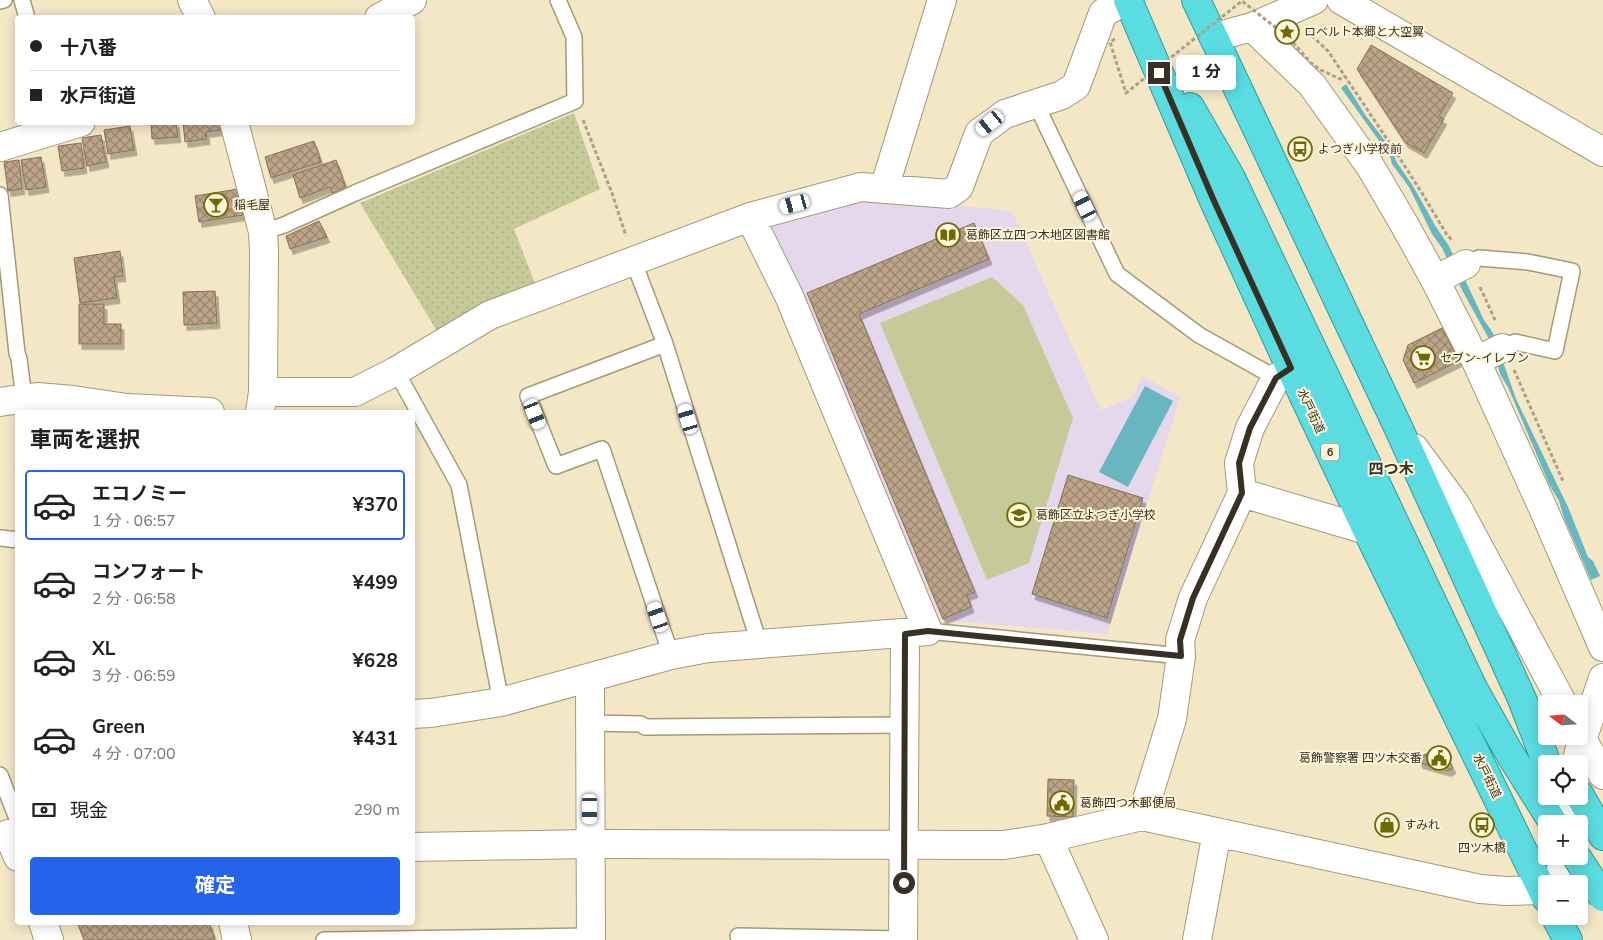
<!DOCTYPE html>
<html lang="ja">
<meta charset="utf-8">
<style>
:root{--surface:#fff;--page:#f2f2f2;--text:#222;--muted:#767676;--line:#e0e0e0;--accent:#2563eb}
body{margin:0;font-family:"Nunito Sans","Noto Sans JP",sans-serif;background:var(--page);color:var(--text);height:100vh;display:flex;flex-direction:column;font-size:19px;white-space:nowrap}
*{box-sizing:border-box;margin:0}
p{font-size:16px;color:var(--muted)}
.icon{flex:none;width:28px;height:28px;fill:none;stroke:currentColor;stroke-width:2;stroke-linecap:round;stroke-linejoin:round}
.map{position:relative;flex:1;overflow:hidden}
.details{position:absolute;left:15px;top:410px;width:400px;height:515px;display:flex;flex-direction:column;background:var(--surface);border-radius:5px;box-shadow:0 2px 12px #0003}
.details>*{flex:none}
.top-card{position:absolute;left:15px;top:15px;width:400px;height:110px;border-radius:5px;box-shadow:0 2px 12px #0003;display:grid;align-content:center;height:110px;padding:0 15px;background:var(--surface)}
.needle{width:32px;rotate:287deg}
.tools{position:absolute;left:1538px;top:695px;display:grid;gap:10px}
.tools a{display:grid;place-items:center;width:50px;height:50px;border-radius:5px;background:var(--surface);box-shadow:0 2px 12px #0003;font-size:25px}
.end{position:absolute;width:22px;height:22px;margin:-11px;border:6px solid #363124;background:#fff;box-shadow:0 0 0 2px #fff}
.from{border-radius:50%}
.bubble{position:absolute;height:35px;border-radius:5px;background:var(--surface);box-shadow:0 2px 12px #0003;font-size:16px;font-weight:700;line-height:35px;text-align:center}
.car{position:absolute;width:15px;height:30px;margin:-15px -8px;border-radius:6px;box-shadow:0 0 4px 1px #0007;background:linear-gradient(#fff 24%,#345 0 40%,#fff 0 76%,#345 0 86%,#fff 0)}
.top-card b{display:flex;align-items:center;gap:18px;height:48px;font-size:19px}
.top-card b+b{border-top:1px solid var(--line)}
.top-card i{width:12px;height:12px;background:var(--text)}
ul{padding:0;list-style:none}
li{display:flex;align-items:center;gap:15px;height:70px;margin:0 10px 8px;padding:0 5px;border:2px solid transparent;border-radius:5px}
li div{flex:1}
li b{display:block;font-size:19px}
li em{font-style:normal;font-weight:700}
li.current{border-color:var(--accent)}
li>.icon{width:45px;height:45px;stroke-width:1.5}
h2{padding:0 15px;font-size:22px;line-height:60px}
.pay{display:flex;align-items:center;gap:12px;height:55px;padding:0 15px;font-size:19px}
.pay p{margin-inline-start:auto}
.button{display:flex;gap:10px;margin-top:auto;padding:10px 15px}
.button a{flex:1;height:58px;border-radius:5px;background:var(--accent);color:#fff;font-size:20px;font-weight:700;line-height:58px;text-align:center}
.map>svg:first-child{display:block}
</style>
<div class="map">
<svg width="1603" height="940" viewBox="0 0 1603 940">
<defs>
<pattern id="grass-dots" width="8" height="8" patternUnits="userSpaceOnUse" patternTransform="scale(1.25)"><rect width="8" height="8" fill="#c5ca98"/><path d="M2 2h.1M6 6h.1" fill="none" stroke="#aaae83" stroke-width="1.8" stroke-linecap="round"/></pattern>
<pattern id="building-cross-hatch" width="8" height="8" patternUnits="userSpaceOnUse" patternTransform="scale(1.25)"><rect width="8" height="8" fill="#bca489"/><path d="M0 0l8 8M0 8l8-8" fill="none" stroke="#9a8670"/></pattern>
<filter id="shadow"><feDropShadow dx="3" dy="5.5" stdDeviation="0" flood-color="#0004"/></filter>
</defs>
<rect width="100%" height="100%" fill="#f3e7c6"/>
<path fill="#e6d8ec" d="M868,196L1012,211L1101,410L1132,397L1143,376L1180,397L1107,634L941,620L791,274L768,233L771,225Z"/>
<path fill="url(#grass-dots)" d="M574,113L600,189L514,229L536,286L438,333L360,203Z"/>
<path fill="#c5ca98" d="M992,277L1023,305L1073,418L1029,563L987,580L880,323Z"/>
<path fill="#68b6bf" d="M1346,84L1366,116L1392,150L1396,161L1413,186L1436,227L1449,246L1484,320L1493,333L1516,399L1568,507L1588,557L1593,561L1600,576L1591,580L1564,518L1559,501L1549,484L1508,387L1501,376L1489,339L1463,292L1442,248L1432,234L1409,187L1392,164L1390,156L1341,88Z
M1145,386L1173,401L1128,487L1099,472Z"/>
<path fill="url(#building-cross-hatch)" stroke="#877157" filter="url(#shadow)" d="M1371,45L1453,93L1439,116L1444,119L1424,153L1405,142L1357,69Z
M151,122H176L178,137L152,139Z
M183,122H219L221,130L206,132L207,139L185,142Z
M130,126L134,150L108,154L104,130Z
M101,135L106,162L87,166L82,138Z
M314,141L321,162L271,178L265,157Z
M81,143L84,168L62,171L58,146Z
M41,157L46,187L26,190L21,160Z
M19,160L22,189L8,191L4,162Z
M336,160L346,188L332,193L330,187L300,198L293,175Z
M238,189L243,215L199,222L195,196Z
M319,221L327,237L290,249L286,236Z
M974,223L989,259L859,314L975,592L967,595L971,607L943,619L807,293Z
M120,251L123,276L114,277L117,298L80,303L74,258Z
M215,291L217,323L184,325L183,292Z
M79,304H104V324H121V344H79Z
M1442,328L1459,361L1414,383L1403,360L1408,345Z
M1068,475L1143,498L1107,618L1032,594Z
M1442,746L1453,768L1448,771L1420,763L1418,758Z
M1048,779L1074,780L1073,817L1047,816Z
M77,922H209L215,940H84Z"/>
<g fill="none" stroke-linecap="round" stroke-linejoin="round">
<g stroke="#a49979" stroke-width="18">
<path id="service" d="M22,0L27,18
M0,1L4,0
M1036,104L1117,274L1199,335L1276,378
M0,195L17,353L19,359L24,399
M263,232L284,225L355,193L575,101L574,37L558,0
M633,260L665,344L759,643
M1466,264L1479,258L1528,262L1572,271L1555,351L1515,342L1502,348
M665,344L528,396L556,466L602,449L671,655
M396,371L459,485L501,702
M0,538L18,540
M928,631L1181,656
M590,723L641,724L645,727L905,725
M0,775L18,821
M738,936L903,939
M324,940L591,936"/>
</g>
<g stroke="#a49979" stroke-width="30">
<path id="minor" d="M192,0L201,18
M1341,0L1603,152
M379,18L412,0
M1252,27L1312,85L1370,166L1404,224L1435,280L1476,361L1542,506L1603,647
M1215,37L1252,27L1314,0
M234,122L263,232L264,250L263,392L260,412
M0,147L81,122
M884,189L942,0
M1435,280L1466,264
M1476,361L1502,348
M263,392H355L396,371L490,315L750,217L861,187L949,194L959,187L979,133L1005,114L1062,95L1076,86L1103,13L1127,0
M0,402L37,397L73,400L127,408L210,412
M1414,448L1456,505L1563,704
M1242,493L1367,530
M412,714L431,713L501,702L671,655L708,648L928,631L789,296L750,217
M1579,734L1603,775
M1576,764L1582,740L1603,678
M1142,816L1172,719L1181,656L1180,640L1193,598L1242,493L1239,463L1250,428L1276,378L1291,369
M1568,824L1570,796
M8,834L18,857
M1048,838L1094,940
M412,847L590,844L1004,845L1048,838L1142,816L1480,889L1506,891L1542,890
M1559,884L1563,856
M43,922L49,940
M233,922L237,940
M1197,940L1217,832"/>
</g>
<g stroke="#a49979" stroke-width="30">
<path id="tertiary" d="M590,686L591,940
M903,940L905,645"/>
</g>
<g stroke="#339a99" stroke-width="30">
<path id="trunk" d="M1128,0L1214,201L1291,369L1367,530L1546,898
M1196,0L1398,427L1522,699L1547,764
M1190,107L1231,178L1473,688L1510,754L1554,824
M1579,794L1603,836
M1555,916L1568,940"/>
</g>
<path stroke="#aaa188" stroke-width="3" stroke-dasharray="4 2.5" stroke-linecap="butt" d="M1307,31L1328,51L1389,142
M583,120L612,193L626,236
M1397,154L1422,193L1447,235L1453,241
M1480,287L1496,322
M1514,370L1563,481"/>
<use href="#service" stroke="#fff" stroke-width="15"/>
<use href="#minor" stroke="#fff" stroke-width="28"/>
<use href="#tertiary" stroke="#fff" stroke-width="28"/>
<use href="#trunk" stroke="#5adce0" stroke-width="28"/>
<g stroke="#339a99" stroke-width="30" stroke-linecap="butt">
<path id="trunk-bridge" d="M1576,856L1603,897"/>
</g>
<path stroke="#aaa188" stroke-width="3" stroke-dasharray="4 2.5" stroke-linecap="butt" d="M1115,39L1110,42L1126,93L1242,1L1289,38L1311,63L1321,70L1340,79L1345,76"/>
<use href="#trunk-bridge" stroke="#5adce0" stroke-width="28"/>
</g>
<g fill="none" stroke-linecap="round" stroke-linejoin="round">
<path stroke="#363124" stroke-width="6" d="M904,883L905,634L928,631L1181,656L1180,640L1193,598L1242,493L1239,463L1250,428L1276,378L1291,368L1214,201L1159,73"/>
</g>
<defs>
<g id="sight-ring" transform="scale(1.25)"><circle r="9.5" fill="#fef5da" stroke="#6d6903" stroke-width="1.5"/><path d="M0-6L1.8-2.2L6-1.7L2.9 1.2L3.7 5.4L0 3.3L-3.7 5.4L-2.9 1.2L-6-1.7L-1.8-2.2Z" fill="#6d6903"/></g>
<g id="bus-ring" transform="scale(1.25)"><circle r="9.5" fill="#fef5da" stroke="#6d6903" stroke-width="1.5"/><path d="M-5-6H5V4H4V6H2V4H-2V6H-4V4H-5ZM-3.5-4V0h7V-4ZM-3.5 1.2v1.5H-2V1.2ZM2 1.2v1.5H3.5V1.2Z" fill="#6d6903"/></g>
<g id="bar-ring" transform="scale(1.25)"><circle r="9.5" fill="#fef5da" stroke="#6d6903" stroke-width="1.5"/><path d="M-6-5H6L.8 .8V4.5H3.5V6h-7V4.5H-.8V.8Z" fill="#6d6903"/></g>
<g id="library-ring" transform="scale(1.25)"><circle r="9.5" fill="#fef5da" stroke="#6d6903" stroke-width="1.5"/><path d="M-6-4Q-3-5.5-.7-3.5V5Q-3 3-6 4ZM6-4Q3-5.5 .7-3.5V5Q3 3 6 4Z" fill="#6d6903"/></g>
<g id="supermarket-ring" transform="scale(1.25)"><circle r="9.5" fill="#fef5da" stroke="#6d6903" stroke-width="1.5"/><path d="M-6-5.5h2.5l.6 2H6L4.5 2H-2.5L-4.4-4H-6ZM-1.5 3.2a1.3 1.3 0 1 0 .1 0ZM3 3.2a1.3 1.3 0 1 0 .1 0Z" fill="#6d6903"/></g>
<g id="school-ring" transform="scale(1.25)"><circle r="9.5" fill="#fef5da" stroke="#6d6903" stroke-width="1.5"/><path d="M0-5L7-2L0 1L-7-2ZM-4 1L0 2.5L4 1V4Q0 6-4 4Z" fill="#6d6903"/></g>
<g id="civic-ring" transform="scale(1.25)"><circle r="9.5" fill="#fef5da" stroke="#6d6903" stroke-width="1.5"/><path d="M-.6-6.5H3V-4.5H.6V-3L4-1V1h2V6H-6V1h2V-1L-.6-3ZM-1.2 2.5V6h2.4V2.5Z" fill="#6d6903"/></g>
<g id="shop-ring" transform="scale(1.25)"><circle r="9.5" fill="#fef5da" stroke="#6d6903" stroke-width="1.5"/><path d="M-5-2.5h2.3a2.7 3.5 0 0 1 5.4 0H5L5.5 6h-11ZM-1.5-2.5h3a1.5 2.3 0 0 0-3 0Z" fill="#6d6903"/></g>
</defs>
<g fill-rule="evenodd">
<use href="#sight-ring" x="1287" y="32"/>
<use href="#bus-ring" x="1300" y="149"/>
<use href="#bar-ring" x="216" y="205"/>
<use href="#library-ring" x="948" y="235"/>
<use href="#supermarket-ring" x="1423" y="358"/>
<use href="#school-ring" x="1019" y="515"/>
<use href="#civic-ring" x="1439" y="758"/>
<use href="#civic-ring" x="1062" y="803"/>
<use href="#shop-ring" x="1387" y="825"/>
<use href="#bus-ring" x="1482" y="825"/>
</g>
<g text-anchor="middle" stroke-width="4" stroke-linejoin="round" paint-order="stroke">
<rect fill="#fef5da" stroke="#726c5b" stroke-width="1" x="1321" y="443.5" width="18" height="17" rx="4"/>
<g font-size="11" font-weight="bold" fill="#363124">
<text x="1330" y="456">6</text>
</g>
<g font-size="12" fill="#363124" stroke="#fef5da" text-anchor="start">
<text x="1304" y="36">ロベルト本郷と大空翼</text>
<text x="1318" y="153">よつぎ小学校前</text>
<text x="234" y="209">稲毛屋</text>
<text x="966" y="239">葛飾区立四つ木地区図書館</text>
<text x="1440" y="362">セブン-イレブン</text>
<text x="1036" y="519">葛飾区立よつぎ小学校</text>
<text x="1422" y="762" text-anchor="end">葛飾警察署 四ツ木交番</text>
<text x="1080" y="807">葛飾四つ木郵便局</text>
<text x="1404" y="829">すみれ</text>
<text x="1482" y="852" text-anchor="middle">四ツ木橋</text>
</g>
<g font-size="12" fill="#363124" stroke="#fef5da">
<text transform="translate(1311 411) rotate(65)" y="4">水戸街道</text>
<text transform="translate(1487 776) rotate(64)" y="4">水戸街道</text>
</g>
<g font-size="15" font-weight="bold" fill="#363124" stroke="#fef5da">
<text x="1391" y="474">四つ木</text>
</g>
</g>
</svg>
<div class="tools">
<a><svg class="needle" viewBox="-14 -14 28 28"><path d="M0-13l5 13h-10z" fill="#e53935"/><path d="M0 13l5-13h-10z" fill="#767676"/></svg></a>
<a><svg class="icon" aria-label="locate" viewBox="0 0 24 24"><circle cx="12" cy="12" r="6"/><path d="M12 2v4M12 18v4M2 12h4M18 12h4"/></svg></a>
<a>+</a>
<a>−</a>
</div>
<i class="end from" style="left:904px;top:883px"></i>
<i class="end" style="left:1159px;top:73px"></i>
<div class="bubble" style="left:1176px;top:55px;width:60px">1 分</div>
<i class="car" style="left:990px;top:123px;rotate:231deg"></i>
<i class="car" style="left:795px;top:204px;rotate:255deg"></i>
<i class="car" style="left:1085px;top:206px;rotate:334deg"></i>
<i class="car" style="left:535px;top:414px;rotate:158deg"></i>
<i class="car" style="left:688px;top:419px;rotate:343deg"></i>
<i class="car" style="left:658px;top:617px;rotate:341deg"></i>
<i class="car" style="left:590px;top:809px;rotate:180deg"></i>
<div class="top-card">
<b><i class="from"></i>十八番</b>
<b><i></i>水戸街道</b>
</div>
<section class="details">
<h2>車両を選択</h2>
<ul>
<li class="current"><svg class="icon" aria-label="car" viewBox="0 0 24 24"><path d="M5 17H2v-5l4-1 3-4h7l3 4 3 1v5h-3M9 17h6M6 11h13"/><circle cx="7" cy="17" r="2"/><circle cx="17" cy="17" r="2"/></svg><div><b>エコノミー</b><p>1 分 · 06:57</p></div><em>¥370</em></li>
<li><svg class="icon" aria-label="car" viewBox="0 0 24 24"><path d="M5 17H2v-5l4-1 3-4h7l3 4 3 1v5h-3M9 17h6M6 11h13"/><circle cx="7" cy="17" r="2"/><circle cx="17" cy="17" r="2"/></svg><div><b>コンフォート</b><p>2 分 · 06:58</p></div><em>¥499</em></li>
<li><svg class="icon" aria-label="car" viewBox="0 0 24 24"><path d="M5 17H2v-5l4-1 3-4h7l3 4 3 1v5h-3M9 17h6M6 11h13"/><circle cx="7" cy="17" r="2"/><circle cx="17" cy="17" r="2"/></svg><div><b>XL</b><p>3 分 · 06:59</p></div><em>¥628</em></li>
<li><svg class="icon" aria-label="car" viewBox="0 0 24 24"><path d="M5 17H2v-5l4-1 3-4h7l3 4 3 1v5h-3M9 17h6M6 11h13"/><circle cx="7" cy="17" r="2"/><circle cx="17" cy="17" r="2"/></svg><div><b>Green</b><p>4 分 · 07:00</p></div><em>¥431</em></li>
</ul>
<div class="pay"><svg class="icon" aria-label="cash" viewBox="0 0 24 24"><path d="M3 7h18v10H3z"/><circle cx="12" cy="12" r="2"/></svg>現金<p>290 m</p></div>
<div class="button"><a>確定</a></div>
</section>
</div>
